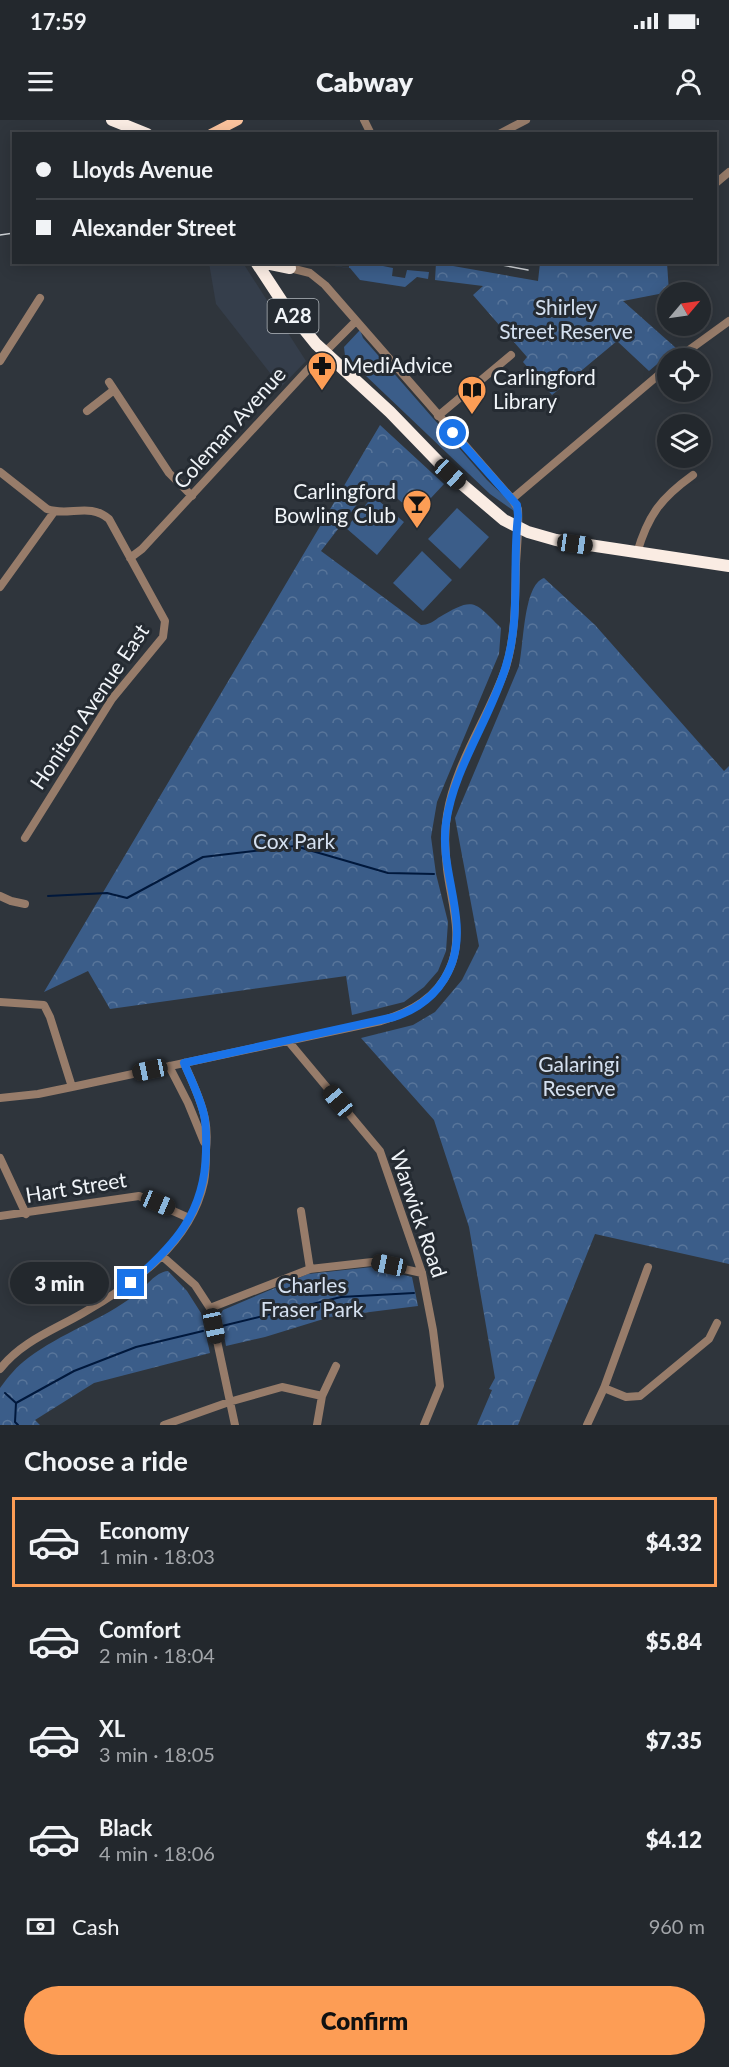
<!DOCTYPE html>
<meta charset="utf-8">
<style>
:root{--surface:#23282d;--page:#2b3035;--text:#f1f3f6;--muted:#a3a6aa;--line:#404449;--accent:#fd9d55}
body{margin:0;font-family:Lato,sans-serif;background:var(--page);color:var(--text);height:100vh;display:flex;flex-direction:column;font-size:22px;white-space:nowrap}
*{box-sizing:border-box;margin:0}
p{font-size:20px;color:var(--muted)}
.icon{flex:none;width:33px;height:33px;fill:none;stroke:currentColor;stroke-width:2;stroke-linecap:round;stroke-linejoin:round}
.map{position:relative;height:1305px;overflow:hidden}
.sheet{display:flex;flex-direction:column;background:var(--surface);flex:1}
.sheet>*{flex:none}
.hud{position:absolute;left:12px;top:12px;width:705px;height:132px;border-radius:0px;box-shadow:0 3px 15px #0003,0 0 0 2px var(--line);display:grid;align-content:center;height:132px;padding:0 24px;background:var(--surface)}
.needle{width:39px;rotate:61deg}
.fabs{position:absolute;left:657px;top:162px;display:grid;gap:12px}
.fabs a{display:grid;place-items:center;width:54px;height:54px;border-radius:50%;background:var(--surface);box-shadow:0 3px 15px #0003,0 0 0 2px var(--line);font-size:30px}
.end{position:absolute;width:27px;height:27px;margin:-14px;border:8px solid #1a73e8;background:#fff;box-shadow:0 0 0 3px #fff}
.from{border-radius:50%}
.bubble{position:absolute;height:42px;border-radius:21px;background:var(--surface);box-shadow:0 3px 15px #0003,0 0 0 2px var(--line);font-size:20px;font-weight:800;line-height:42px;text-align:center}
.car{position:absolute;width:18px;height:36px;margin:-18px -9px;border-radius:8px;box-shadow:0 0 4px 2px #0007;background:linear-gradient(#222 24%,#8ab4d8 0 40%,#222 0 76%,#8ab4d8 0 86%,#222 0)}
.hud b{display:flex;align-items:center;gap:21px;height:57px;font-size:22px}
.hud b+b{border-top:2px solid var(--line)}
.hud i{width:15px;height:15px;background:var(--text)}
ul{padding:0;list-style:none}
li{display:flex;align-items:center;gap:18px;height:90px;margin:0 12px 9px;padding:0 12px;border:3px solid transparent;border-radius:0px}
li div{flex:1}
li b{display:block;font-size:22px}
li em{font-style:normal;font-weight:800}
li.selected{border-color:var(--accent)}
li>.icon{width:54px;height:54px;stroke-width:1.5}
h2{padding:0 24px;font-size:27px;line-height:72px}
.pay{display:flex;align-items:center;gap:15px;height:66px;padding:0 24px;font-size:22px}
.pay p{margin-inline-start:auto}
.primary-button{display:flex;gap:12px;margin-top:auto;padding:12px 24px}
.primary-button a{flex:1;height:69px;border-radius:36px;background:var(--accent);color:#111;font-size:24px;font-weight:800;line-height:69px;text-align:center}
.status{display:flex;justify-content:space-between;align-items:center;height:42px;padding:0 30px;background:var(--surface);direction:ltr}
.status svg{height:16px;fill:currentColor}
header{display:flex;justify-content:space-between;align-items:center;height:78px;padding:0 24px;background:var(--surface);font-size:27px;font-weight:800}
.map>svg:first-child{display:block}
</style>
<div class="status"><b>17:59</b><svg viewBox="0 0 49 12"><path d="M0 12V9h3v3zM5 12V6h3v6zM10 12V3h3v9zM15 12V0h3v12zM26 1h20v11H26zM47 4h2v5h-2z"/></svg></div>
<header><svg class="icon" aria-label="menu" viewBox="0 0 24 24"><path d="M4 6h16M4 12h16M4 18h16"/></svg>Cabway<svg class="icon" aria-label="person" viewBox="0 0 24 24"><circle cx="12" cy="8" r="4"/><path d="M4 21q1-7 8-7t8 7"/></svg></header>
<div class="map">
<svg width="729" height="1305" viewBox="0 0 729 1305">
<defs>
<pattern id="forest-crowns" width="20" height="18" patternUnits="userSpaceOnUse" patternTransform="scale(1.5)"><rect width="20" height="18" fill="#3b5d89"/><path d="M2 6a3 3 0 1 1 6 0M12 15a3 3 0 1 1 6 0" fill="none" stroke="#58759a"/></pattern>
</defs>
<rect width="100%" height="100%" fill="#2f353c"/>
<path fill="#353e4b" d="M209,143H243L306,241L281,267L216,184Z"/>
<path fill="#3b5d89" d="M314,143L349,148V143H378V145L393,148L392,156L405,158L407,150L429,152L428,159L417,157L405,167L360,160L350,148Z
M360,210L363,218L487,360L512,384L514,391L490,374L345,236L344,227Z
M373,376L404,402L377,435L346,408Z
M457,388L489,417L460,449L428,419Z
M422,431L452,460L423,491L393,463Z"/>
<path fill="url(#forest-crowns)" d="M436,143L538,161L540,143H667L669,172L623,181L676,228L649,251L617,221L552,275L523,242L527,237L473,175L483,166L435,160Z
M380,305L444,364L416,394L381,365H372L321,431L421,505C428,505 433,502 438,498C474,477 473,480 501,508L499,534L437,682L431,717L436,754L448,802L446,831L438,851L424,867L404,882L352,895L346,856L110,889L88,851L44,872Z
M544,458L595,505L724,651L729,646V1144L595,1114L518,1305H477L492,1270L489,1269L495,1258L469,1107L434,1000L361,918L413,905L435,892L462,860L479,826L455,698L519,546C524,526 523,465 544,458Z
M372,1147L412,1157L418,1186L330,1197L265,1217L226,1226L220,1195L223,1190L308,1154Z
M168,1151L187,1171L201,1193L210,1233L94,1263L35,1300L40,1305H0V1268C8,1257 17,1246 28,1238C61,1213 102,1200 135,1175C146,1167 155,1152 168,1151Z"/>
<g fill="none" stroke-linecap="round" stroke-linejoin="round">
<path stroke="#00183c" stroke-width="2" d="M48,776L107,773L127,778L203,737L295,726L388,753L434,754
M222,1206L341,1177L414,1173
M5,1273L16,1283L74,1251L136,1227L203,1211
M16,1283L15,1302L18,1305"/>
<path stroke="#977c6a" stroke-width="8" d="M364,0L371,14
M499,14L526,0
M716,63L729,52
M678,238L729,201
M0,241L40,178
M109,262L169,353L192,376
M87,291L114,270
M438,296L511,235
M0,352L47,389C68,397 90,382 109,399L165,501L163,517L112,579L25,718
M512,379L668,247
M637,433C648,395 661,378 693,355
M130,438L142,429L313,244L356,201
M0,467L54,392
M0,776L11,781L25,784
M0,882L44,885L50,897L72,967
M289,922L380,1031L422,1153L433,1210L440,1266L424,1305
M169,946L188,983L204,1022
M0,978L38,974L72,967L381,901C411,892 437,878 450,848C464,816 451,782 447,749C445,731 444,713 447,695C455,643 489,597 506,547C516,514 515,478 516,444C517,426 519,407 518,389L512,379L325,165L310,153L290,148
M0,1038L26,1094
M301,1091L310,1149
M0,1096L139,1076L189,1098
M162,1136L195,1165L210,1188L235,1305
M210,1188L310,1149L372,1142L422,1153
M0,1249C22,1221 54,1210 83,1193C134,1164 191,1123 204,1062C206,1052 206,1041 206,1030C207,1020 207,1009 205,999C201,979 192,961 184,943
M604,1268L626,1277L640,1276L709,1219L717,1203
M164,1305L229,1282L282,1267L322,1276
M317,1305L322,1276L336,1246
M587,1305L604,1268L648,1147"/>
<path stroke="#fbc39d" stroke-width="10" d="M211,14L238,0"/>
<path stroke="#faece3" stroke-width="12" d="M112,0L147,14
M256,142L283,183L316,224L390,292L450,354L504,400L528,412L556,420L729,446
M261,142L290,148"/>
<path stroke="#cfd3d7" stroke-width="1.5" d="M0,115L14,113
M455,142L466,144
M486,142L528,150"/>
</g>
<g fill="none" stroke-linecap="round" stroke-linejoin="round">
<path stroke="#1a73e8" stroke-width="8" d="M131,1163C174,1126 205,1093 206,1032C206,1019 207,1007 204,995C200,977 191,960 184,943L394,897C421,888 442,870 452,843C468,798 439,749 446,703C454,647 490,600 506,546C521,497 512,446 518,396L517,385L453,313"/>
</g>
<defs>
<g id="pharmacy-pin" transform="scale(1.5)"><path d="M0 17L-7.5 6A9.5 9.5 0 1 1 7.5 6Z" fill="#fd9d55" stroke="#252b32"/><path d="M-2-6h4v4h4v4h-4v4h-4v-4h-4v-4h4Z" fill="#111"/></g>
<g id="library-pin" transform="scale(1.5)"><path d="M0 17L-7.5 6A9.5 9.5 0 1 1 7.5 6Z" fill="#fd9d55" stroke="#252b32"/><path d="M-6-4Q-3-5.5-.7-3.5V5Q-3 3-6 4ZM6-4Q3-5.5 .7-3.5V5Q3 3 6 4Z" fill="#111"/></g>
<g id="bar-pin" transform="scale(1.5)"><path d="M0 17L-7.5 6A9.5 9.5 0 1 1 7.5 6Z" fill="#fd9d55" stroke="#252b32"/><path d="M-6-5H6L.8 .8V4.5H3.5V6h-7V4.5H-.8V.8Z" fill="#111"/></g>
</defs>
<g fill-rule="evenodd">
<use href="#pharmacy-pin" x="322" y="246"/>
<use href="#library-pin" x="472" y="270"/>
<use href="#bar-pin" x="417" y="384"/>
</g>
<g text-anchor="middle" stroke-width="6" stroke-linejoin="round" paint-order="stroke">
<rect fill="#252b32" stroke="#b3b8bd" stroke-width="1.5" x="267.5" y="179" width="51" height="34" rx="4.5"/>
<g font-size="20" font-weight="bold" fill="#f0f4f8">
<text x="293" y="203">A28</text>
</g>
<g font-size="21" fill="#d4e0f0" stroke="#252b32">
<text x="566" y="195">Shirley<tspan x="566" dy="24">Street Reserve</tspan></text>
<text x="294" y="729">Cox Park</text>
<text x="579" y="952">Galaringi<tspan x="579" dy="24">Reserve</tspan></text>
<text x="312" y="1173">Charles<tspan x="312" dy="24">Fraser Park</tspan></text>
</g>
<g font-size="21" fill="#f0f4f8" stroke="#252b32" text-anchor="start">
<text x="343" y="253">MediAdvice</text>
<text x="493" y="265">Carlingford<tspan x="493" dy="24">Library</tspan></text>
<text x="396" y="379" text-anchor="end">Carlingford<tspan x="396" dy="24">Bowling Club</tspan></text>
</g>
<g font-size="21" fill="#f0f4f8" stroke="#252b32">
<text transform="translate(230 308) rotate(-48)" y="7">Coleman Avenue</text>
<text transform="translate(90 587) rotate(-56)" y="7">Honiton Avenue East</text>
<text transform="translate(76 1068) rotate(-9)" y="7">Hart Street</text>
<text transform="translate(418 1094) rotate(71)" y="7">Warwick Road</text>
</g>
</g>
</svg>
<div class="fabs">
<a><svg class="needle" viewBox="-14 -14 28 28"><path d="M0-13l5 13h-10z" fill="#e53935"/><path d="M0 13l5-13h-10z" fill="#a3a6aa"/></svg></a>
<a><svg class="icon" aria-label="locate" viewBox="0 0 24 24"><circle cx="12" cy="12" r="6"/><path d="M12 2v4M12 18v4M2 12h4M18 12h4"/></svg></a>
<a><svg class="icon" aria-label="layers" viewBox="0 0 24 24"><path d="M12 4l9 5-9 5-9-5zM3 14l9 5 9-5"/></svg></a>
</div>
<i class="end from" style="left:453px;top:313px"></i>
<i class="end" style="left:131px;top:1163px"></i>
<div class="bubble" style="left:10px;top:1142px;width:99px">3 min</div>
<i class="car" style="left:450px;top:354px;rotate:132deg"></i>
<i class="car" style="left:575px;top:424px;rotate:98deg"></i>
<i class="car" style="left:150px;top:950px;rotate:258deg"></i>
<i class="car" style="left:338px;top:981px;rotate:320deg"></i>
<i class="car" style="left:158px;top:1083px;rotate:113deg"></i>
<i class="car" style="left:389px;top:1145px;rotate:282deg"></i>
<i class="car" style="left:214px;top:1206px;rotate:168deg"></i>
<div class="hud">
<b><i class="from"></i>Lloyds Avenue</b>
<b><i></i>Alexander Street</b>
</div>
</div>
<section class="sheet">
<h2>Choose a ride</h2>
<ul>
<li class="selected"><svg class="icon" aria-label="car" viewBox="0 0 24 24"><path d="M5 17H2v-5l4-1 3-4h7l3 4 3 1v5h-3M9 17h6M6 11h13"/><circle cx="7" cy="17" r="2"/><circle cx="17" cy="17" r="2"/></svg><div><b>Economy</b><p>1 min · 18:03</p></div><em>$4.32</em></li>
<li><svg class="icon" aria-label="car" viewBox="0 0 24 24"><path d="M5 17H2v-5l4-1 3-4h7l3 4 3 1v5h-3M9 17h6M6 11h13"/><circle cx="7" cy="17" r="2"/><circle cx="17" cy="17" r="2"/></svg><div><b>Comfort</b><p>2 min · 18:04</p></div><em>$5.84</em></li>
<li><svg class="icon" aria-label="car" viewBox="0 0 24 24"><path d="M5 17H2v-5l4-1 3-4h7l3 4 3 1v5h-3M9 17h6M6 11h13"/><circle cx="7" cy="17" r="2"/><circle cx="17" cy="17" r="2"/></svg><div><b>XL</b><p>3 min · 18:05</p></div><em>$7.35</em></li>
<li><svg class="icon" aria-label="car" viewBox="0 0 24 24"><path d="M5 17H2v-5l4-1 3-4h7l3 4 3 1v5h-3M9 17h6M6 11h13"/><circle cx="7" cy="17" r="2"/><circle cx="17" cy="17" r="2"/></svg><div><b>Black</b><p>4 min · 18:06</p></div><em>$4.12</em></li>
</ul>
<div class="pay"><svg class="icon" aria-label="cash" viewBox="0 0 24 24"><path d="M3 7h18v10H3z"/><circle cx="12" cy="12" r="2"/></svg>Cash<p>960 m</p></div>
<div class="primary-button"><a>Confirm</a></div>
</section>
